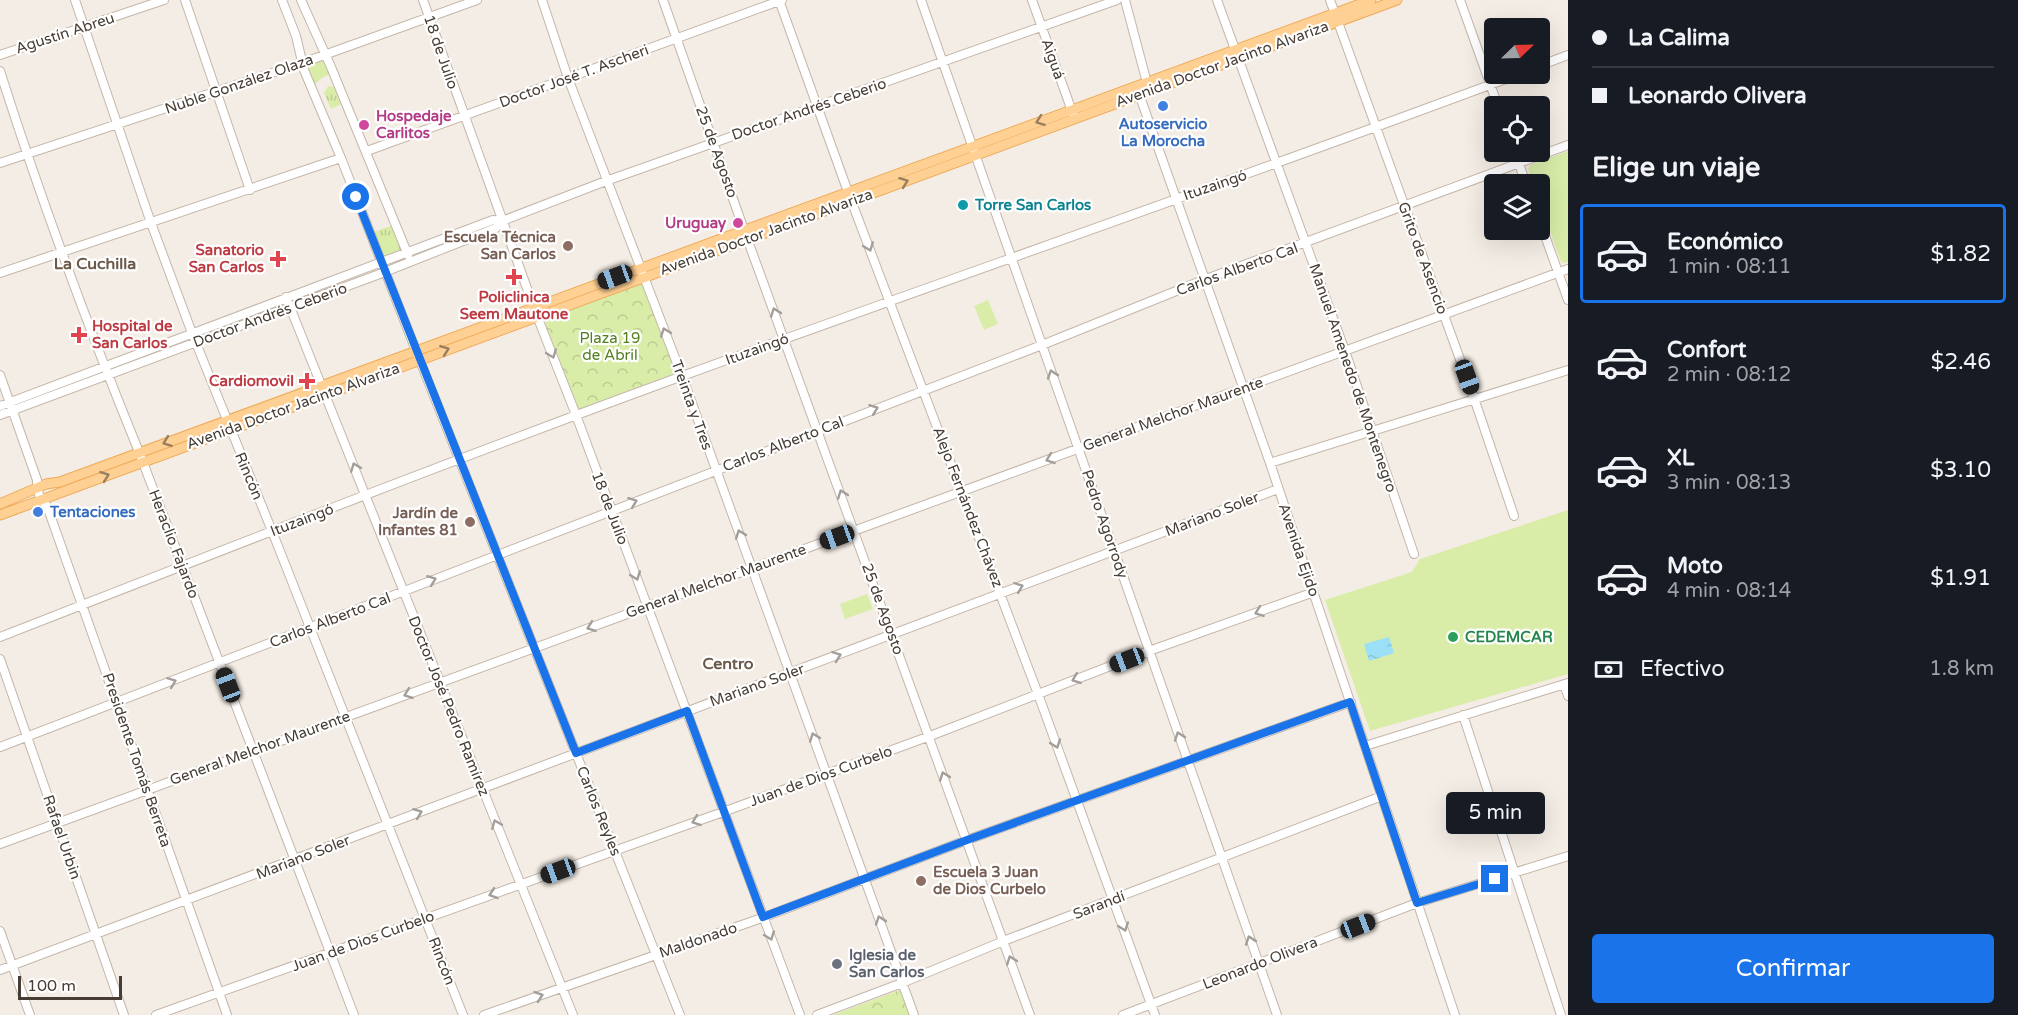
<!DOCTYPE html>
<html lang="es">
<meta charset="utf-8">
<style>
:root{--surface:#171b24;--page:#20242c;--text:#f1f3f6;--muted:#9ea1a6;--line:#363941;--accent:#1a73e8}
body{margin:0;font-family:"Varela Round",sans-serif;background:var(--page);color:var(--text);height:100vh;display:flex;flex-direction:column;font-size:22px;white-space:nowrap}
*{box-sizing:border-box;margin:0}
p{font-size:20px;color:var(--muted)}
.icon{flex:none;width:33px;height:33px;fill:none;stroke:currentColor;stroke-width:2;stroke-linecap:round;stroke-linejoin:round}
.map{position:relative;flex:1;overflow:hidden}
.drawer{display:flex;flex-direction:column;background:var(--surface);width:450px}
.drawer>*{flex:none}
.top-card{display:grid;align-content:center;height:132px;padding:0 24px;background:var(--surface)}
.needle{width:39px;rotate:67deg}
.buttons{position:absolute;left:1484px;top:18px;display:grid;gap:12px}
.buttons a{display:grid;place-items:center;width:66px;height:66px;border-radius:6px;background:var(--surface);box-shadow:0 6px 24px #0002;font-size:30px}
.scale{position:absolute;left:18px;bottom:15px;width:104px;box-sizing:border-box;padding-left:6px;border:3px solid #473d34;border-top:0;font-size:16px;line-height:21px;white-space:nowrap;color:#473d34;-webkit-text-stroke:4px #fff;paint-order:stroke}
.end{position:absolute;width:27px;height:27px;margin:-14px;border:8px solid #1a73e8;background:#fff;box-shadow:0 0 0 3px #fff}
.from{border-radius:50%}
.bubble{position:absolute;height:42px;border-radius:6px;background:var(--surface);box-shadow:0 6px 24px #0002;font-size:20px;font-weight:600;line-height:42px;text-align:center}
.car{position:absolute;width:18px;height:36px;margin:-18px -9px;border-radius:8px;box-shadow:0 0 4px 2px #0007;background:linear-gradient(#222 24%,#8ab4d8 0 40%,#222 0 76%,#8ab4d8 0 86%,#222 0)}
.top-card b{display:flex;align-items:center;gap:21px;height:57px;font-size:22px}
.top-card b+b{border-top:2px solid var(--line)}
.top-card i{width:15px;height:15px;background:var(--text)}
ul{padding:0;list-style:none}
li{display:flex;align-items:center;gap:18px;height:99px;margin:0 12px 9px;padding:0 12px;border:3px solid transparent;border-radius:6px}
li div{flex:1}
li b{display:block;font-size:22px}
li em{font-style:normal;font-weight:600}
li.on{border-color:var(--accent)}
li>.icon{width:54px;height:54px;stroke-width:1.5}
h2{padding:0 24px;font-size:27px;line-height:72px}
.pay{display:flex;align-items:center;gap:15px;height:66px;padding:0 24px;font-size:22px}
.pay p{margin-inline-start:auto}
.cta{display:flex;gap:12px;margin-top:auto;padding:12px 24px}
.cta a{flex:1;height:69px;border-radius:6px;background:var(--accent);color:#fff;font-size:24px;font-weight:600;line-height:69px;text-align:center}
main{display:flex;flex:1;min-height:0}
.map>svg:first-child{display:block}
</style>
<main>
<div class="map">
<svg width="1568" height="1015" viewBox="0 0 1568 1015">
<defs>
<pattern id="grass-tufts" width="24" height="20" patternUnits="userSpaceOnUse" patternTransform="scale(1.5)"><rect width="24" height="20" fill="#d9eda9"/><path d="M3 7l-1-3M5 7V3M7 7l1-3M15 17l-1-3M17 17v-4M19 17l1-3" fill="none" stroke="#bccc92"/></pattern>
<pattern id="forest-crowns" width="20" height="18" patternUnits="userSpaceOnUse" patternTransform="scale(1.5)"><rect width="20" height="18" fill="#d9eda9"/><path d="M2 6a3 3 0 1 1 6 0M12 15a3 3 0 1 1 6 0" fill="none" stroke="#bccc92"/></pattern>
<pattern id="water-ripples" width="26" height="14" patternUnits="userSpaceOnUse" patternTransform="scale(1.5)"><rect width="26" height="14" fill="#9be0f7"/><path d="M2 4q2-2 4 0t4 0M15 11q2-2 4 0t4 0" fill="none" stroke="#87c1d4"/></pattern>
</defs>
<rect width="100%" height="100%" fill="#f4ede5"/>
<path fill="url(#grass-tufts)" d="M321,60L326,64L331,75C324,75 318,80 314,86L306,68L307,66Z
M328,86L335,87L343,103L331,109L324,93Z
M393,225L403,250L387,256L382,254L374,232Z"/>
<path fill="url(#forest-crowns)" d="M644,282L678,372L577,410L542,319Z
M900,990L910,1015H833Z"/>
<path fill="#d9eda9" d="M1568,151V262L1565,263L1561,262L1539,200V184H1533L1528,169L1530,165Z
M988,300L998,324L984,330L974,306Z
M1568,510V674L1370,731L1325,600L1412,572L1420,559Z
M867,594L873,609L845,619L840,604Z"/>
<path fill="url(#water-ripples)" d="M1389,637L1394,653L1369,661L1364,644Z"/>
<g fill="none" stroke-linecap="round" stroke-linejoin="round">
<g stroke="#c4b6a9" stroke-width="10">
<path id="minor" d="M75,0L151,223L192,333L272,531L463,1015
M185,0L250,190
M282,0L296,36L304,70L341,158L413,343L680,1015
M301,0L331,67L408,255
M423,0L537,316L576,415L800,1015
M542,0L568,78L685,384L914,1015
M663,0L744,230L1030,1015
M779,0L848,192L1038,694L1155,1015
M921,0L1277,1015
M1032,0L1073,114
M1125,0L1147,83
M1217,0L1345,351L1414,554
M1330,0L1474,398L1514,516
M1460,0L1498,106
M0,55L164,0
M1539,66L1568,55
M0,71C41,200 88,327 139,452L354,1015
M1138,91L1270,463L1455,1015
M367,151L782,0
M1515,152L1526,184
M0,163L302,63L477,0
M1539,219L1568,300
M0,273L341,158
M286,297L573,1015
M0,375L37,480C37,491 39,499 47,506L227,1015
M0,406L493,220L502,221L606,181L1117,0
M0,415L377,275L496,228L502,221
M1270,463L1568,370
M0,637C228,548 455,459 685,375C963,274 1242,178 1519,74
M0,659L124,1015
M1564,684L1568,696
M1463,715L1561,1015
M1365,746L1568,683
M0,747L1042,345L1206,279L1568,145
M0,844L1568,269
M0,931L30,1015
M0,970L1278,489
M156,1015L723,812L930,736L1149,651L1314,592
M484,1015L759,919L967,840L1351,702
M817,1015L902,983L1006,940L1382,796
M1123,1015L1417,903L1568,856"/>
</g>
<g stroke="#efaa58" stroke-width="11">
<path id="major" d="M0,504L46,484L60,482L1371,0
M0,515L1397,0"/>
</g>
<use href="#minor" stroke="#fff" stroke-width="8"/>
<use href="#major" stroke="#ffd093" stroke-width="9"/>
</g>
<defs><path id="oneway-chevron" d="M-2-3.5L2.5 0L-2 3.5" fill="none" stroke-width="1.6" stroke-linecap="round" stroke-linejoin="round" transform="scale(1.5)"/></defs>
<g stroke="#9a7f5f">
<use href="#oneway-chevron" transform="translate(1040 121) rotate(160)"/>
<use href="#oneway-chevron" transform="translate(904 182) rotate(-21)"/>
<use href="#oneway-chevron" transform="translate(445 350) rotate(-20)"/>
<use href="#oneway-chevron" transform="translate(167 442) rotate(160)"/>
<use href="#oneway-chevron" transform="translate(105 476) rotate(-20)"/>
</g>
<g stroke="#a39e9a">
<use href="#oneway-chevron" transform="translate(869 247) rotate(69)"/>
<use href="#oneway-chevron" transform="translate(775 312) rotate(-110)"/>
<use href="#oneway-chevron" transform="translate(665 332) rotate(-110)"/>
<use href="#oneway-chevron" transform="translate(552 354) rotate(69)"/>
<use href="#oneway-chevron" transform="translate(1052 374) rotate(-109)"/>
<use href="#oneway-chevron" transform="translate(874 409) rotate(-21)"/>
<use href="#oneway-chevron" transform="translate(1050 459) rotate(160)"/>
<use href="#oneway-chevron" transform="translate(355 467) rotate(-111)"/>
<use href="#oneway-chevron" transform="translate(842 494) rotate(-110)"/>
<use href="#oneway-chevron" transform="translate(633 502) rotate(-21)"/>
<use href="#oneway-chevron" transform="translate(740 534) rotate(-110)"/>
<use href="#oneway-chevron" transform="translate(636 576) rotate(69)"/>
<use href="#oneway-chevron" transform="translate(432 580) rotate(-21)"/>
<use href="#oneway-chevron" transform="translate(1019 587) rotate(-21)"/>
<use href="#oneway-chevron" transform="translate(1259 612) rotate(160)"/>
<use href="#oneway-chevron" transform="translate(591 627) rotate(160)"/>
<use href="#oneway-chevron" transform="translate(837 656) rotate(-20)"/>
<use href="#oneway-chevron" transform="translate(1076 679) rotate(159)"/>
<use href="#oneway-chevron" transform="translate(172 682) rotate(-21)"/>
<use href="#oneway-chevron" transform="translate(408 694) rotate(160)"/>
<use href="#oneway-chevron" transform="translate(1179 736) rotate(-109)"/>
<use href="#oneway-chevron" transform="translate(814 737) rotate(-110)"/>
<use href="#oneway-chevron" transform="translate(1056 744) rotate(70)"/>
<use href="#oneway-chevron" transform="translate(944 776) rotate(-110)"/>
<use href="#oneway-chevron" transform="translate(418 813) rotate(-21)"/>
<use href="#oneway-chevron" transform="translate(696 821) rotate(160)"/>
<use href="#oneway-chevron" transform="translate(496 824) rotate(-112)"/>
<use href="#oneway-chevron" transform="translate(493 894) rotate(161)"/>
<use href="#oneway-chevron" transform="translate(880 920) rotate(-109)"/>
<use href="#oneway-chevron" transform="translate(1124 927) rotate(70)"/>
<use href="#oneway-chevron" transform="translate(770 936) rotate(69)"/>
<use href="#oneway-chevron" transform="translate(1250 940) rotate(-109)"/>
<use href="#oneway-chevron" transform="translate(1011 960) rotate(-110)"/>
<use href="#oneway-chevron" transform="translate(539 996) rotate(-19)"/>
</g>
<g fill="none" stroke-linecap="round" stroke-linejoin="round">
<path stroke="#1a73e8" stroke-width="8" d="M356,197L576,753L687,711L763,917L967,840L1350,702L1417,903L1495,879"/>
</g>
<g fill="#3f7fe0" stroke="#fff" stroke-width="2">
<circle cx="1163" cy="106" r="6"/>
<circle cx="38" cy="512" r="6"/>
</g>
<g fill="#d1479c" stroke="#fff" stroke-width="2">
<circle cx="364" cy="125" r="6"/>
<circle cx="738" cy="223" r="6"/>
</g>
<circle fill="#0f9aa8" stroke="#fff" stroke-width="2" cx="963" cy="205" r="6"/>
<g fill="#8d6e63" stroke="#fff" stroke-width="2">
<circle cx="568" cy="246" r="6"/>
<circle cx="470" cy="522" r="6"/>
<circle cx="921" cy="881" r="6"/>
</g>
<g fill="#e0444e" stroke="#fff" stroke-width="2">
<path d="M275 250h6v6h6v6h-6v6h-6v-6h-6v-6h6z"/>
<path d="M511 268h6v6h6v6h-6v6h-6v-6h-6v-6h6z"/>
<path d="M76 326h6v6h6v6h-6v6h-6v-6h-6v-6h6z"/>
<path d="M304 372h6v6h6v6h-6v6h-6v-6h-6v-6h6z"/>
</g>
<circle fill="#2e9e5b" stroke="#fff" stroke-width="2" cx="1453" cy="637" r="6"/>
<circle fill="#6b7280" stroke="#fff" stroke-width="2" cx="837" cy="964" r="6"/>
<g text-anchor="middle" stroke-width="4.5" stroke-linejoin="round" paint-order="stroke">
<g font-size="15" fill="#473d34" stroke="#fff">
<text transform="translate(65 33) rotate(-18)" y="5">Agustín Abreu</text>
<text transform="translate(441 52) rotate(71)" y="5">18 de Julio</text>
<text transform="translate(1053 59) rotate(70)" y="5">Aiguá</text>
<text transform="translate(1222 64) rotate(-20)" y="5">Avenida Doctor Jacinto Alvariza</text>
<text transform="translate(574 76) rotate(-20)" y="5">Doctor José T. Ascheri</text>
<text transform="translate(239 84) rotate(-19)" y="5">Nuble González Olaza</text>
<text transform="translate(809 109) rotate(-19)" y="5">Doctor Andrés Ceberio</text>
<text transform="translate(717 152) rotate(70)" y="5">25 de Agosto</text>
<text transform="translate(1215 185) rotate(-19)" y="5">Ituzaingó</text>
<text transform="translate(766 232) rotate(-20)" y="5">Avenida Doctor Jacinto Alvariza</text>
<text transform="translate(1423 258) rotate(70)" y="5">Grito de Asencio</text>
<text transform="translate(1237 269) rotate(-20)" y="5">Carlos Alberto Cal</text>
<text transform="translate(270 315) rotate(-20)" y="5">Doctor Andrés Ceberio</text>
<text transform="translate(757 349) rotate(-20)" y="5">Ituzaingó</text>
<text transform="translate(1353 378) rotate(71)" y="5">Manuel Amenedo de Montenegro</text>
<text transform="translate(692 405) rotate(70)" y="5">Treinta y Tres</text>
<text transform="translate(293 406) rotate(-20)" y="5">Avenida Doctor Jacinto Alvariza</text>
<text transform="translate(1173 414) rotate(-20)" y="5">General Melchor Maurente</text>
<text transform="translate(783 444) rotate(-21)" y="5">Carlos Alberto Cal</text>
<text transform="translate(249 476) rotate(67)" y="5">Rincón</text>
<text transform="translate(968 507) rotate(69)" y="5">Alejo Fernández Chávez</text>
<text transform="translate(610 508) rotate(69)" y="5">18 de Julio</text>
<text transform="translate(1212 514) rotate(-21)" y="5">Mariano Soler</text>
<text transform="translate(302 520) rotate(-21)" y="5">Ituzaingó</text>
<text transform="translate(1105 524) rotate(71)" y="5">Pedro Agorrody</text>
<text transform="translate(174 544) rotate(69)" y="5">Heraclio Fajardo</text>
<text transform="translate(1299 550) rotate(71)" y="5">Avenida Ejido</text>
<text transform="translate(716 581) rotate(-20)" y="5">General Melchor Maurente</text>
<text transform="translate(883 609) rotate(70)" y="5">25 de Agosto</text>
<text transform="translate(330 620) rotate(-21)" y="5">Carlos Alberto Cal</text>
<text transform="translate(757 685) rotate(-20)" y="5">Mariano Soler</text>
<text transform="translate(449 706) rotate(68)" y="5">Doctor José Pedro Ramírez</text>
<text transform="translate(260 748) rotate(-20)" y="5">General Melchor Maurente</text>
<text transform="translate(137 760) rotate(71)" y="5">Presidente Tomás Berreta</text>
<text transform="translate(821 776) rotate(-20)" y="5">Juan de Dios Curbelo</text>
<text transform="translate(599 811) rotate(68)" y="5">Carlos Reyles</text>
<text transform="translate(62 837) rotate(71)" y="5">Rafael Urbin</text>
<text transform="translate(303 857) rotate(-21)" y="5">Mariano Soler</text>
<text transform="translate(1099 905) rotate(-21)" y="5">Sarandí</text>
<text transform="translate(698 940) rotate(-19)" y="5">Maldonado</text>
<text transform="translate(363 941) rotate(-20)" y="5">Juan de Dios Curbelo</text>
<text transform="translate(442 961) rotate(69)" y="5">Rincón</text>
<text transform="translate(1260 963) rotate(-21)" y="5">Leonardo Olivera</text>
</g>
<g font-size="15" font-weight="bold" fill="#b23c85" stroke="#fff" text-anchor="start">
<text x="376" y="121">Hospedaje<tspan x="376" dy="17">Carlitos</tspan></text>
<text x="726" y="228" text-anchor="end">Uruguay</text>
</g>
<g font-size="15" font-weight="bold" fill="#366cbe" stroke="#fff">
<text x="1163" y="129">Autoservicio<tspan x="1163" dy="17">La Morocha</tspan></text>
<text x="50" y="517" text-anchor="start">Tentaciones</text>
</g>
<g font-size="15" font-weight="bold" fill="#0d838f" stroke="#fff" text-anchor="start">
<text x="975" y="210">Torre San Carlos</text>
</g>
<g font-size="15" font-weight="bold" fill="#785e54" stroke="#fff" text-anchor="end">
<text x="556" y="242">Escuela Técnica<tspan x="556" dy="17">San Carlos</tspan></text>
<text x="458" y="518">Jardín de<tspan x="458" dy="17">Infantes 81</tspan></text>
<text x="933" y="877" text-anchor="start">Escuela 3 Juan<tspan x="933" dy="17">de Dios Curbelo</tspan></text>
</g>
<g font-size="15" font-weight="bold" fill="#be3a42" stroke="#fff" text-anchor="end">
<text x="264" y="255">Sanatorio<tspan x="264" dy="17">San Carlos</tspan></text>
<text x="514" y="302" text-anchor="middle">Policlinica<tspan x="514" dy="17">Seem Mautone</tspan></text>
<text x="92" y="331" text-anchor="start">Hospital de<tspan x="92" dy="17">San Carlos</tspan></text>
<text x="294" y="386">Cardiomovil</text>
</g>
<g font-size="15" fill="#537f21" stroke="#fff">
<text x="610" y="343">Plaza 19<tspan x="610" dy="17">de Abril</tspan></text>
</g>
<g font-size="15" font-weight="bold" fill="#27864d" stroke="#fff" text-anchor="start">
<text x="1465" y="642">CEDEMCAR</text>
</g>
<g font-size="15" font-weight="bold" fill="#5b616d" stroke="#fff" text-anchor="start">
<text x="849" y="960">Iglesia de<tspan x="849" dy="17">San Carlos</tspan></text>
</g>
<g font-size="16" font-weight="bold" fill="#6b594a" stroke="#fff">
<text x="95" y="269">La Cuchilla</text>
<text x="728" y="669">Centro</text>
</g>
</g>
</svg>
<div class="buttons">
<a><svg class="needle" viewBox="-14 -14 28 28"><path d="M0-13l5 13h-10z" fill="#e53935"/><path d="M0 13l5-13h-10z" fill="#9ea1a6"/></svg></a>
<a><svg class="icon" aria-label="locate" viewBox="0 0 24 24"><circle cx="12" cy="12" r="6"/><path d="M12 2v4M12 18v4M2 12h4M18 12h4"/></svg></a>
<a><svg class="icon" aria-label="layers" viewBox="0 0 24 24"><path d="M12 4l9 5-9 5-9-5zM3 14l9 5 9-5"/></svg></a>
</div>
<div class="scale">100 m</div>
<i class="end from" style="left:356px;top:197px"></i>
<i class="end" style="left:1495px;top:879px"></i>
<div class="bubble" style="left:1446px;top:792px;width:99px">5 min</div>
<i class="car" style="left:615px;top:277px;rotate:250deg"></i>
<i class="car" style="left:1467px;top:377px;rotate:160deg"></i>
<i class="car" style="left:837px;top:537px;rotate:250deg"></i>
<i class="car" style="left:1127px;top:660px;rotate:249deg"></i>
<i class="car" style="left:228px;top:685px;rotate:339deg"></i>
<i class="car" style="left:558px;top:871px;rotate:250deg"></i>
<i class="car" style="left:1358px;top:926px;rotate:69deg"></i>
</div>
<section class="drawer">
<div class="top-card">
<b><i class="from"></i>La Calima</b>
<b><i></i>Leonardo Olivera</b>
</div>
<h2>Elige un viaje</h2>
<ul>
<li class="on"><svg class="icon" aria-label="car" viewBox="0 0 24 24"><path d="M5 17H2v-5l4-1 3-4h7l3 4 3 1v5h-3M9 17h6M6 11h13"/><circle cx="7" cy="17" r="2"/><circle cx="17" cy="17" r="2"/></svg><div><b>Económico</b><p>1 min · 08:11</p></div><em>$1.82</em></li>
<li><svg class="icon" aria-label="car" viewBox="0 0 24 24"><path d="M5 17H2v-5l4-1 3-4h7l3 4 3 1v5h-3M9 17h6M6 11h13"/><circle cx="7" cy="17" r="2"/><circle cx="17" cy="17" r="2"/></svg><div><b>Confort</b><p>2 min · 08:12</p></div><em>$2.46</em></li>
<li><svg class="icon" aria-label="car" viewBox="0 0 24 24"><path d="M5 17H2v-5l4-1 3-4h7l3 4 3 1v5h-3M9 17h6M6 11h13"/><circle cx="7" cy="17" r="2"/><circle cx="17" cy="17" r="2"/></svg><div><b>XL</b><p>3 min · 08:13</p></div><em>$3.10</em></li>
<li><svg class="icon" aria-label="car" viewBox="0 0 24 24"><path d="M5 17H2v-5l4-1 3-4h7l3 4 3 1v5h-3M9 17h6M6 11h13"/><circle cx="7" cy="17" r="2"/><circle cx="17" cy="17" r="2"/></svg><div><b>Moto</b><p>4 min · 08:14</p></div><em>$1.91</em></li>
</ul>
<div class="pay"><svg class="icon" aria-label="cash" viewBox="0 0 24 24"><path d="M3 7h18v10H3z"/><circle cx="12" cy="12" r="2"/></svg>Efectivo<p>1.8 km</p></div>
<div class="cta"><a>Confirmar</a></div>
</section>
</main>
